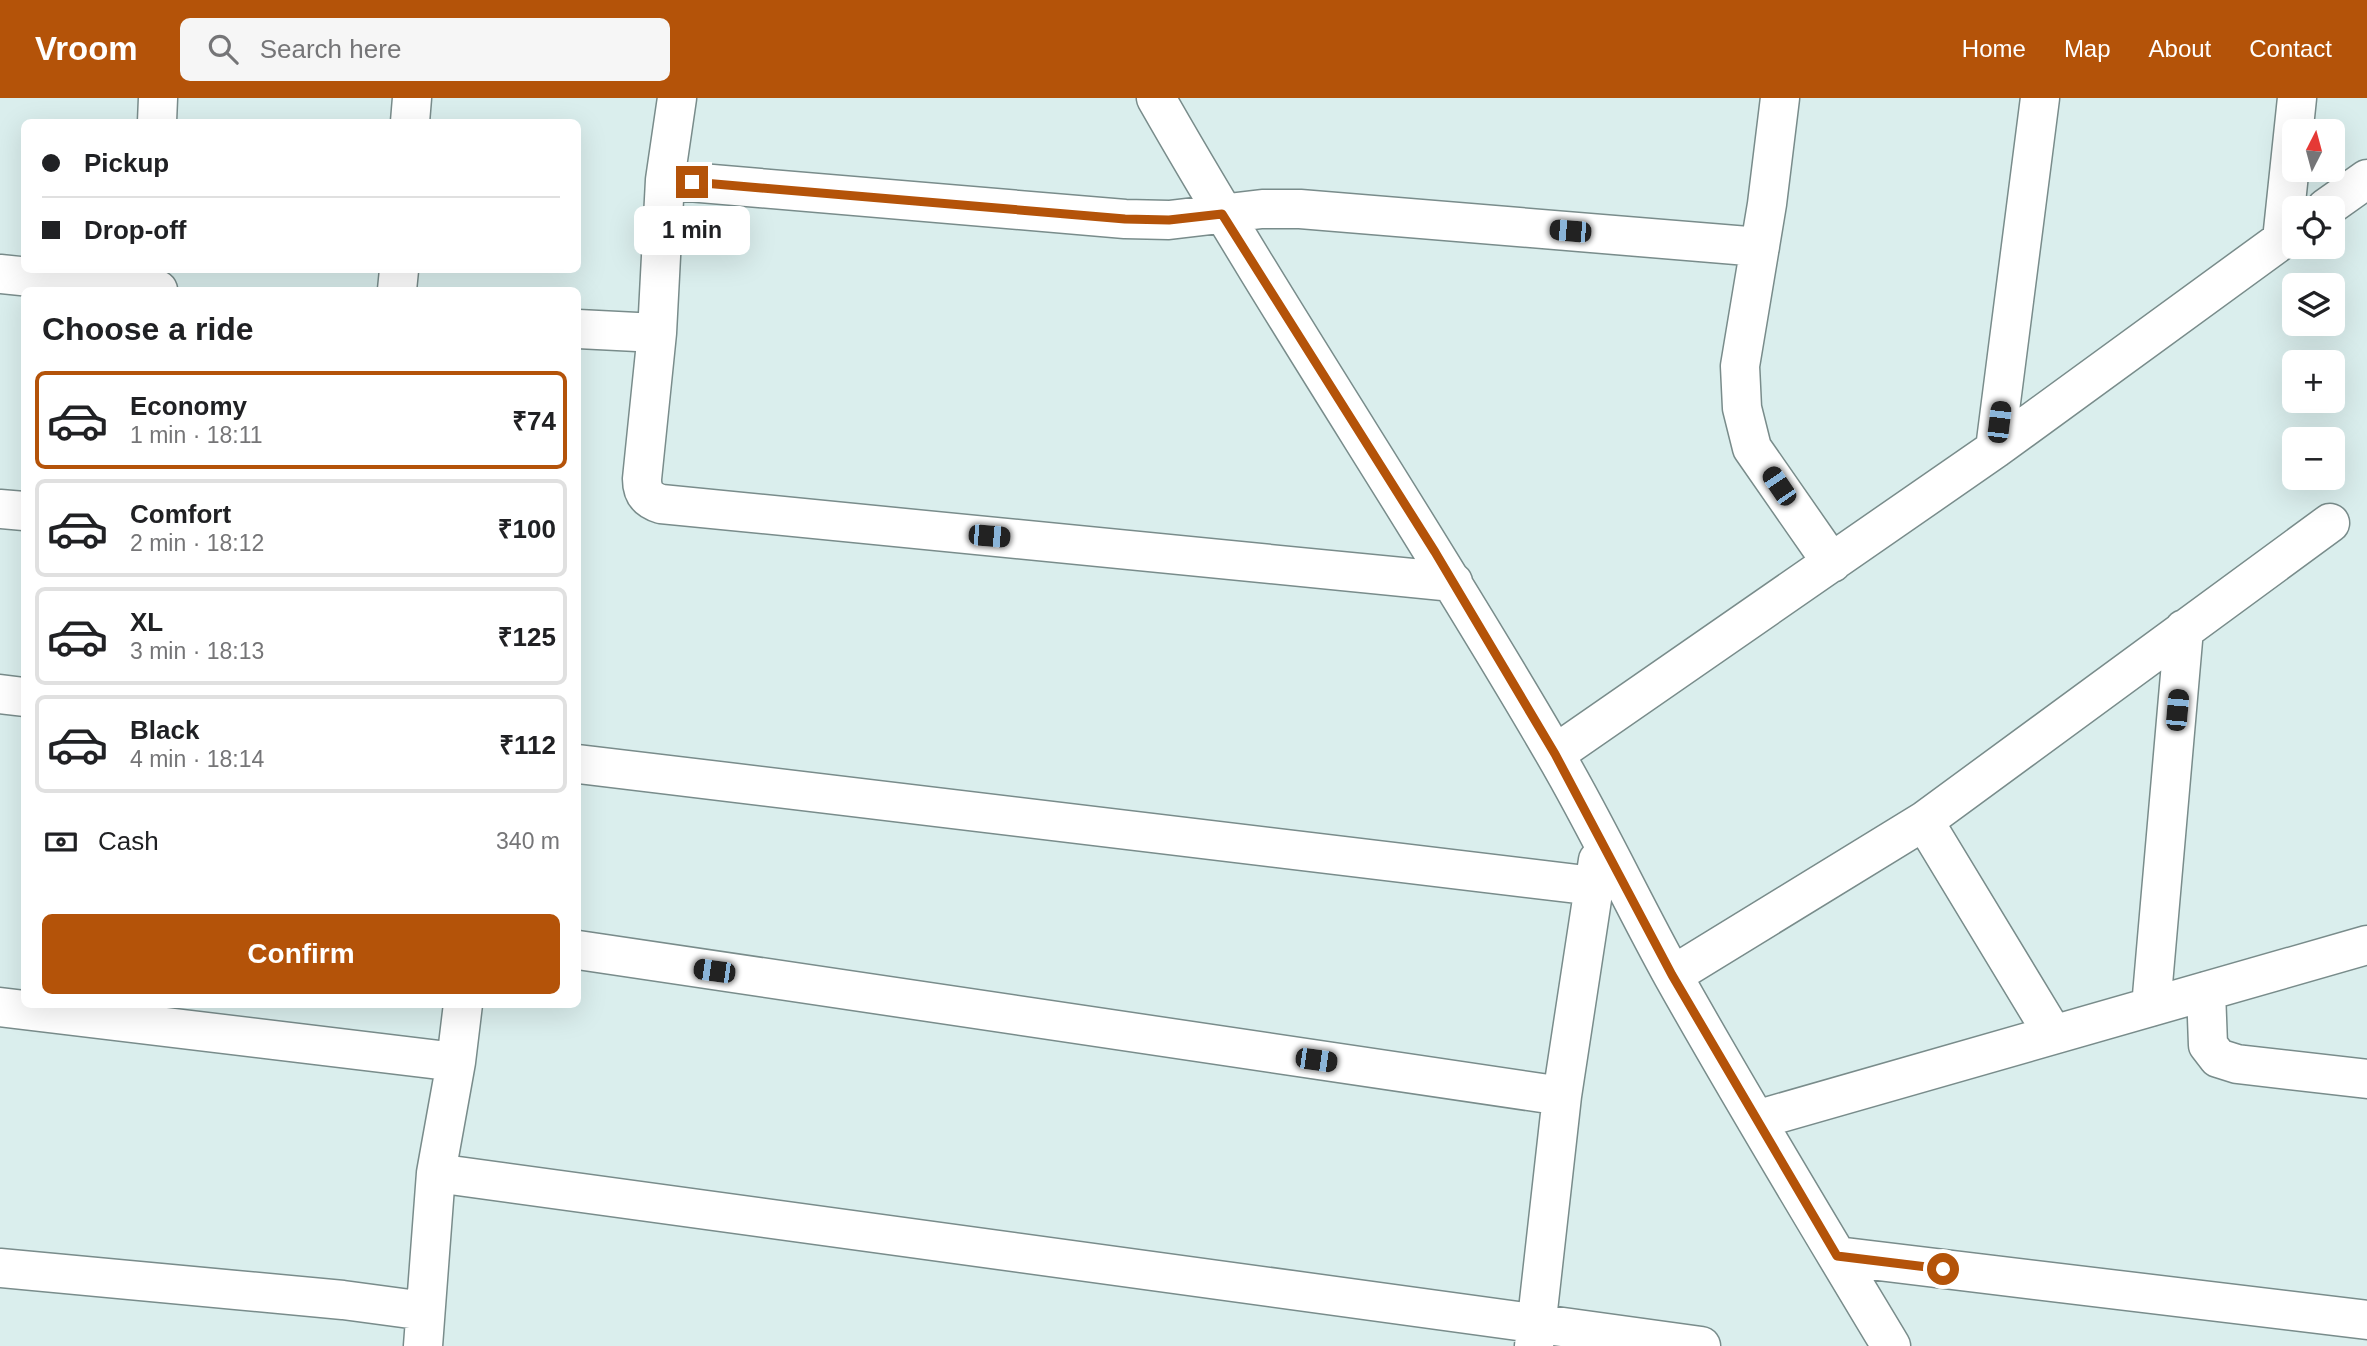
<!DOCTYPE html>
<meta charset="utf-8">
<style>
:root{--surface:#fff;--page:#f6f6f6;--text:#202124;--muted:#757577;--line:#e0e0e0;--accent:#b45309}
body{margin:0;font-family:Arial,sans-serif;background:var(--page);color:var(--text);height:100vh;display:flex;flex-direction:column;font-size:26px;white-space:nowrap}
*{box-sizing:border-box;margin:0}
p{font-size:23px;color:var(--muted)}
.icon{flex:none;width:38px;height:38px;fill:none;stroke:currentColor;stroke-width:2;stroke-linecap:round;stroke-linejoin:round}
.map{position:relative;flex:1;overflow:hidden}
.side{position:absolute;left:21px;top:189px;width:560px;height:721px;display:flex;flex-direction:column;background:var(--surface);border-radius:10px;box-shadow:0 7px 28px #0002}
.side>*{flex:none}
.top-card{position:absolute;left:21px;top:21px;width:560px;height:154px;border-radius:10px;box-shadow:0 7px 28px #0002;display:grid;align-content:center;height:154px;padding:0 21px;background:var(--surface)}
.needle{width:46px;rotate:6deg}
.buttons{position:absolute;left:2282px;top:21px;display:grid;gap:14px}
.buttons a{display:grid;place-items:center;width:63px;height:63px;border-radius:10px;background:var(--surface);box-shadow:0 7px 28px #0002;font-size:35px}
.end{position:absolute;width:32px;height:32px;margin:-16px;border:9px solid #b45309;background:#fff;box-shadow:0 0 0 4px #fff}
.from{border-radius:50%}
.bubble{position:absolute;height:49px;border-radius:10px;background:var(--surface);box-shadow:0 7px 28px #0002;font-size:23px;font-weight:700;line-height:49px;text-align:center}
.car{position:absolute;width:21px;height:42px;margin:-21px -10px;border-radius:9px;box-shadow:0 0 5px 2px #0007;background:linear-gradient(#222 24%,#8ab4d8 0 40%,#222 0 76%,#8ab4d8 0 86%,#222 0)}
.top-card b{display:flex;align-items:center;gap:24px;height:66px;font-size:26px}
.top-card b+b{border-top:2px solid var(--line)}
.top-card i{width:18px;height:18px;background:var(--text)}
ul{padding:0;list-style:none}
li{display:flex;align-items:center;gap:21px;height:98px;margin:0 14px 10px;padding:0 7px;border:4px solid var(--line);border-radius:10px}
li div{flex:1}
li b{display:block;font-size:26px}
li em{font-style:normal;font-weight:700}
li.on{border-color:var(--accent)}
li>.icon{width:63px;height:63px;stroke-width:1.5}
h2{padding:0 21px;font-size:32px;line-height:84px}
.pay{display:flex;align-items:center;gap:18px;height:77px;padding:0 21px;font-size:26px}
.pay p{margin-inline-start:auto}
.action{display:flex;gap:14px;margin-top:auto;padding:14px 21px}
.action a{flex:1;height:80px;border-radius:10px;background:var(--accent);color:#fff;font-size:28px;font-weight:700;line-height:80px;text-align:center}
header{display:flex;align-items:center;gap:42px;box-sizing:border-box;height:98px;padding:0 35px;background:var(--accent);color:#fff}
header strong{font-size:33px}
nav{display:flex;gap:38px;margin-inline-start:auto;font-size:24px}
.search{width:490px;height:63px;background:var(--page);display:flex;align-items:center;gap:18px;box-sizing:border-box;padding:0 24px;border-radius:10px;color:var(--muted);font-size:26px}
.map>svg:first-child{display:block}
</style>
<header>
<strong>Vroom</strong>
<div class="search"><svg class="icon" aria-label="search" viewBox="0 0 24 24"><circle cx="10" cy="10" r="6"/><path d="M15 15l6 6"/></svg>Search here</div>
<nav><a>Home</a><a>Map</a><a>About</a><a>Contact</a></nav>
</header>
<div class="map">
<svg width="2367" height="1248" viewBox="0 0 2367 1248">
<rect width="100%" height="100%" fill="#daeeed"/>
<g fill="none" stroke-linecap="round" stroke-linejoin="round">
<g stroke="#798c8b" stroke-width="41">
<path id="minor" d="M677,0L665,82L657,235L642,381C642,395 648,402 661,406L1453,484
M1156,0C1282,221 1425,432 1553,653C1596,726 1632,804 1673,878C1743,1003 1817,1125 1891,1248
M1780,0L1767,106L1740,268L1742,310L1752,350L1832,465
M157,24L158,0
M410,24L412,0
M665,82L1125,121L1169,122L1262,111H1300L1760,149
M2326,110L2367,81
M2282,142L2297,0
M0,176L158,192
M397,192L399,172
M578,231L657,235
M1995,351L2040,0
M0,411L24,413
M0,596L24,599
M1555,656L1995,351L2294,133
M578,666L1594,788
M1924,723L2053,936
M578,852L1562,998
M1673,877L1924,723L2330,425
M2206,893L2208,947L2218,960L2237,966L2367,981
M0,909L456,964
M2151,909L2184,531
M1756,1022L2367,847
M436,1075L1701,1248
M1837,1158L2367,1222
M0,1170L343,1202L425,1213
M423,1248L436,1075L456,964L463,906
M1534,1248L1562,998L1598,762"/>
</g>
<use href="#minor" stroke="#fff" stroke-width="38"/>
</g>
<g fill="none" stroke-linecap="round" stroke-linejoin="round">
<path stroke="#b45309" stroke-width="9" d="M692,84L1125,121L1169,122L1222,116L1435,454L1555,656L1672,877L1837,1158L1943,1171"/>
</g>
</svg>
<div class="buttons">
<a><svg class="needle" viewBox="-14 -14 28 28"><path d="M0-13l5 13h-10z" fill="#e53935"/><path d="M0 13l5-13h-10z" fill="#757577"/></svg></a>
<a><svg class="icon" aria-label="locate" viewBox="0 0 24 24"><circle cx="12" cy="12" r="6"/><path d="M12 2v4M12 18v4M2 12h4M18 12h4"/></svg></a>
<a><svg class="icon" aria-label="layers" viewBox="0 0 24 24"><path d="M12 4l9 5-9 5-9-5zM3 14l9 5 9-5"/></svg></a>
<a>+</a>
<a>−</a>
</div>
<i class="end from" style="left:1943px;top:1171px"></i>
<i class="end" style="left:692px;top:84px"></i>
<div class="bubble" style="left:634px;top:108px;width:116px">1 min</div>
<i class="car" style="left:1570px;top:133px;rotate:275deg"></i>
<i class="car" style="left:1999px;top:324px;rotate:7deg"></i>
<i class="car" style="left:1779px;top:388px;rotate:326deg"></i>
<i class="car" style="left:989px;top:438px;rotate:95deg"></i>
<i class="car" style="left:2177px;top:612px;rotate:5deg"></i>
<i class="car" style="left:714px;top:873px;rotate:278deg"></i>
<i class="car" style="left:1316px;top:962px;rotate:98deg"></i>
<div class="top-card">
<b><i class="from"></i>Pickup</b>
<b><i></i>Drop-off</b>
</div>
<section class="side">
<h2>Choose a ride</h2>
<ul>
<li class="on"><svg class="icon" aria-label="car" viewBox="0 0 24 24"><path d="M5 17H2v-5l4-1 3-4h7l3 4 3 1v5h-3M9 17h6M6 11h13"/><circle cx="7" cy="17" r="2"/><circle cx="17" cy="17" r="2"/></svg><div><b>Economy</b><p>1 min · 18:11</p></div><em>₹74</em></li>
<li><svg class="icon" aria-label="car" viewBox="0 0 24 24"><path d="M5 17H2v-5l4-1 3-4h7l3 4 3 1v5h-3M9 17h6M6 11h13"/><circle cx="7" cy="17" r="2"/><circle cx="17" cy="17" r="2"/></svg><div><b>Comfort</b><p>2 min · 18:12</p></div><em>₹100</em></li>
<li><svg class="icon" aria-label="car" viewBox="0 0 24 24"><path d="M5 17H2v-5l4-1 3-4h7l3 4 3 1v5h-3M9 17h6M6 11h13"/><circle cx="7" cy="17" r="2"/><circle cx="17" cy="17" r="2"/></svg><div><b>XL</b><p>3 min · 18:13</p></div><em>₹125</em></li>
<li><svg class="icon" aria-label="car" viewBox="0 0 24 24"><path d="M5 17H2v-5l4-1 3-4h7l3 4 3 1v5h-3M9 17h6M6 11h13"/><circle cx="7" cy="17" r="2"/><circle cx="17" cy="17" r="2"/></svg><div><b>Black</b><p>4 min · 18:14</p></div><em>₹112</em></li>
</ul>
<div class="pay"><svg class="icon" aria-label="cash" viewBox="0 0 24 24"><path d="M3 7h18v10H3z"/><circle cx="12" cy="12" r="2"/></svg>Cash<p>340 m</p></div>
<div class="action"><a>Confirm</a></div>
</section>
</div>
